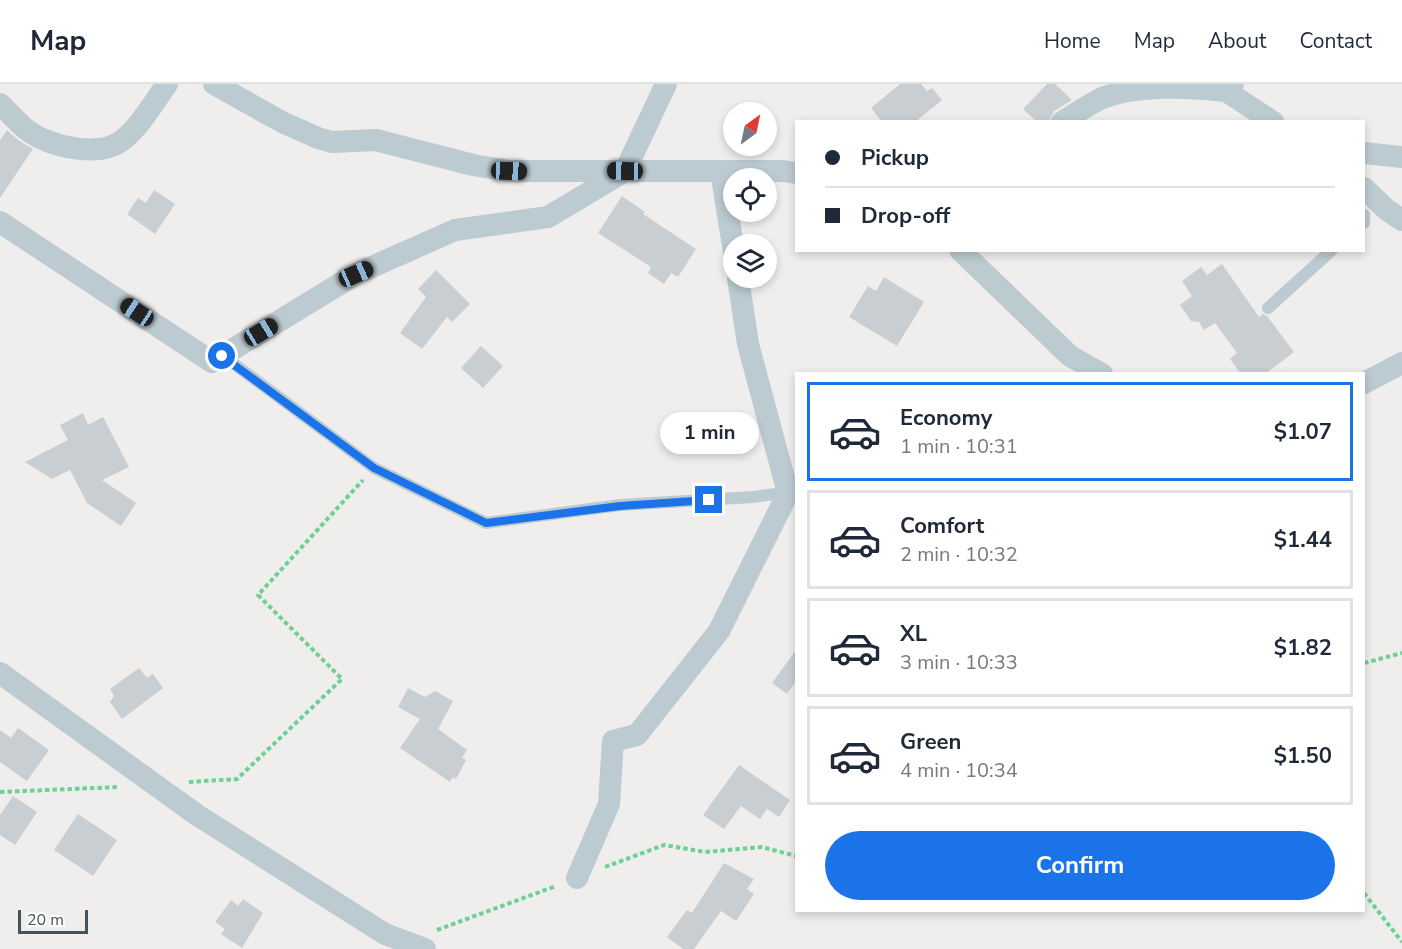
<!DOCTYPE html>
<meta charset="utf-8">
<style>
:root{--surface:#fff;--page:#f2f2f3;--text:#1f2937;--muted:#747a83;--line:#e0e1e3;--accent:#1a73e8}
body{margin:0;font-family:"Nunito Sans",sans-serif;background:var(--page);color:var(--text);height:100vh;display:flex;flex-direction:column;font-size:22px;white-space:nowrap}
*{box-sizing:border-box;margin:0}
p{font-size:20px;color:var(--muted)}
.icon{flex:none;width:33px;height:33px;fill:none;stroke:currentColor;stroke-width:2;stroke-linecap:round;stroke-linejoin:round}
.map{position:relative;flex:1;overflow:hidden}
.side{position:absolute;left:795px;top:288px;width:570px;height:540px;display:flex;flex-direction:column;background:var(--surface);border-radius:0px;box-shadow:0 3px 9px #0003}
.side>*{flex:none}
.top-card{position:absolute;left:795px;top:36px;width:570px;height:132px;border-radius:0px;box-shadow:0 3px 9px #0003;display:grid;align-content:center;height:132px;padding:0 30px;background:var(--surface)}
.needle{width:39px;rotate:33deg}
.controls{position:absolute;left:723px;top:18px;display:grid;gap:12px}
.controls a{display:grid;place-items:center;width:54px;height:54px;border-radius:50%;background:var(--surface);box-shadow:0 3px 9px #0003;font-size:30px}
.scale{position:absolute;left:18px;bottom:15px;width:70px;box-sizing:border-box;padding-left:6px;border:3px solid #44545c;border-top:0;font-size:16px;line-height:21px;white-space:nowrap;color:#44545c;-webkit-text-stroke:4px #fff;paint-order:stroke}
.end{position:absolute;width:27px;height:27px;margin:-14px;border:8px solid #1a73e8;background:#fff;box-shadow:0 0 0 3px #fff}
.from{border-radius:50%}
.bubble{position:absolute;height:42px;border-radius:21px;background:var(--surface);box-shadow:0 3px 9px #0003;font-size:20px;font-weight:700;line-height:42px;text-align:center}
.car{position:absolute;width:18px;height:36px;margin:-18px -9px;border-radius:8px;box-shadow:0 0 4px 2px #0007;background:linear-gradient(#222 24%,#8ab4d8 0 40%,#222 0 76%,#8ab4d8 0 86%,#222 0)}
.top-card b{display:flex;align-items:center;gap:21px;height:57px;font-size:22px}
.top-card b+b{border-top:2px solid var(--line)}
.top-card i{width:15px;height:15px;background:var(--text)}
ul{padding:10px 0 0;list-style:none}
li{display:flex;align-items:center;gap:18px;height:99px;margin:0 12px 9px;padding:0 18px;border:3px solid var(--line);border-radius:0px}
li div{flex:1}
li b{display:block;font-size:22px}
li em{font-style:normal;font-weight:700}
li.current{border-color:var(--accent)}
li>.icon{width:54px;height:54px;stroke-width:1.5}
.action{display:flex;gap:12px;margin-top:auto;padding:12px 30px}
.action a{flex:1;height:69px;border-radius:36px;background:var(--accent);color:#fff;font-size:24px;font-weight:700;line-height:69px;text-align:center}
header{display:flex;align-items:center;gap:36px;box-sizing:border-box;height:84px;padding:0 30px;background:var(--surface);border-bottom:2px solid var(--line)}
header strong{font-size:28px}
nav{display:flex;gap:33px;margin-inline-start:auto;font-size:21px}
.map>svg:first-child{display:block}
</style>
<header>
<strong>Map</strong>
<nav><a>Home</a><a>Map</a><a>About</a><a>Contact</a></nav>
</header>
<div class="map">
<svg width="1402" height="865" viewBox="0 0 1402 865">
<rect width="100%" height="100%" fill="#f0eded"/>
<path fill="#c9ced2" d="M900,0H921L927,7L932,4L942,16L915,38H882L871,24Z
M1047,0H1055L1072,16L1054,27L1049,38H1037L1023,25Z
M7,46L18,56L33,65L0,114V56Z
M154,106L175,120L155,150L127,130L138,114L146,119Z
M622,112L645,128L643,130L696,165L678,193L671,189L664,200L648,189L651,183L598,149Z
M1222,180L1259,233L1263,230L1267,232L1294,268L1265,290H1241L1230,275L1237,269L1215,239L1204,246L1199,238L1191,237L1180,221L1192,212L1182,197L1201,183L1207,191Z
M436,186L470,220L452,238L447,233L422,265L400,249L426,213L418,205Z
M884,193L924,218L897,262L849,233L868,202L876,207Z
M481,262L503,282L483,304L461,284Z
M83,329L88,341L103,333L129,383L102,396L136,419L121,442L87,419L70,386L52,395L25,378L68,356L60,341Z
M796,566V597L787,610L772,599Z
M139,584L147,594L153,590L163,604L122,635L110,618L114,612L110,605Z
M408,604L425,613L435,607L453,617L438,645L467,666L462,674L466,676L456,695L453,693L450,698L400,664L420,635L398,623Z
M18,644L49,666L27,697L0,678V646L11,654Z
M739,681L790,716L779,733L767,725L760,735L741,722L724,745L703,731Z
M13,712L37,728L15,761L0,751V731Z
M78,730L117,756L93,792L54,766Z
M724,779L754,795L747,805L754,810L736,837L721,827L694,865H683L667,853L687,826L692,829Z
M243,815L263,829L242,864L221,850L225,845L215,838L231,816L238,822Z"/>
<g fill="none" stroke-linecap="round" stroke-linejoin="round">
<path stroke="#6dd193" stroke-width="4" stroke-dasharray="4.5 3" stroke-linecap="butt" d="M1364,579L1402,569
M189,698L237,695L342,595L258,511L363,396
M0,708L119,703
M605,783L664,761L705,768L762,763L796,772
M1364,809L1402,858
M437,846L556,802"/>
<path stroke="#bccad1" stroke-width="12" d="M1364,131V139
M1268,224L1332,166
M222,271L374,384L486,439L620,421L753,413L791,408"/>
<path stroke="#bccad1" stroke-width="22" d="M214,0L284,39L318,54L332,58L376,56L473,81L509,87H783L796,89
M1233,0L1226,7L1273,38
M0,20C9,28 17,38 27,46C49,63 101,75 124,55C141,41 154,18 167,0
M1062,38C1075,30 1088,21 1102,14C1139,0 1187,3 1226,7
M1364,69L1402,73
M721,87L734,168
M1364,104L1387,126L1402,136
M0,138L212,278L356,190L455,146L548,133L625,87L666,0
M960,166L1070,272L1102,290
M1364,299L1402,279
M0,589L197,731L385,850L425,865
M577,794L609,720L613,657L637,651L719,547L788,409L748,260L738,194"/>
</g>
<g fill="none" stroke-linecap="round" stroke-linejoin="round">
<path stroke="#1a73e8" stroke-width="8" d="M222,272L374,384L486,439L620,422L709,416"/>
</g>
</svg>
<div class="controls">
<a><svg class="needle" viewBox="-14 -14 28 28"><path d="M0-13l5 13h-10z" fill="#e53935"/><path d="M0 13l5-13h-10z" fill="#747a83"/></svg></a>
<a><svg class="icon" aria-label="locate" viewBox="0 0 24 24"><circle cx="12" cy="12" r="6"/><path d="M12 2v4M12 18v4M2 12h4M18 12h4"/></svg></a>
<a><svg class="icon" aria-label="layers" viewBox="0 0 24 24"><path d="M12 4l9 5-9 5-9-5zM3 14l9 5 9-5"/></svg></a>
</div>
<div class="scale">20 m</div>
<i class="end from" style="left:222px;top:272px"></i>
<i class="end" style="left:709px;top:416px"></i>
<div class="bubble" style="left:660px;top:328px;width:99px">1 min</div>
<i class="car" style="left:509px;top:87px;rotate:92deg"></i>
<i class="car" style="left:625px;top:87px;rotate:271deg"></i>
<i class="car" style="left:356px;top:190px;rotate:66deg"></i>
<i class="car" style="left:137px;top:228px;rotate:303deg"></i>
<i class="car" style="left:261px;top:248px;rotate:59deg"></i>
<div class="top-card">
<b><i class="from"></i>Pickup</b>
<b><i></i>Drop-off</b>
</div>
<section class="side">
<ul>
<li class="current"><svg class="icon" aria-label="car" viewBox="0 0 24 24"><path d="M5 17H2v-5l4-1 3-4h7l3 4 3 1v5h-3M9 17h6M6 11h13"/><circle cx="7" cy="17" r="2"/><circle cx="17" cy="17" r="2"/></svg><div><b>Economy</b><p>1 min · 10:31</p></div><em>$1.07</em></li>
<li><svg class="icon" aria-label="car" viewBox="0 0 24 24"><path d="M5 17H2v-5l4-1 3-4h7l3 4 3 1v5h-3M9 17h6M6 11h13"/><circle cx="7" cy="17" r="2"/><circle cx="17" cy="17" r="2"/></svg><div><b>Comfort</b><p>2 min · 10:32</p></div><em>$1.44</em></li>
<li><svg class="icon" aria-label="car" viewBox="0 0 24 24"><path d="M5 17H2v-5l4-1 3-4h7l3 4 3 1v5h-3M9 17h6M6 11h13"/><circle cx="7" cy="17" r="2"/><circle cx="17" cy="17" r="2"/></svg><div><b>XL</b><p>3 min · 10:33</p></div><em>$1.82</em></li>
<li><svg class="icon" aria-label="car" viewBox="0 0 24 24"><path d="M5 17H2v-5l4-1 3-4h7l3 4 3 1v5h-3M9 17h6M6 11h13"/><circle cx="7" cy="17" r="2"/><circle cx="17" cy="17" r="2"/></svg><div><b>Green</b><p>4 min · 10:34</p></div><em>$1.50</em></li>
</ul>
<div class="action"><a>Confirm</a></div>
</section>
</div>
